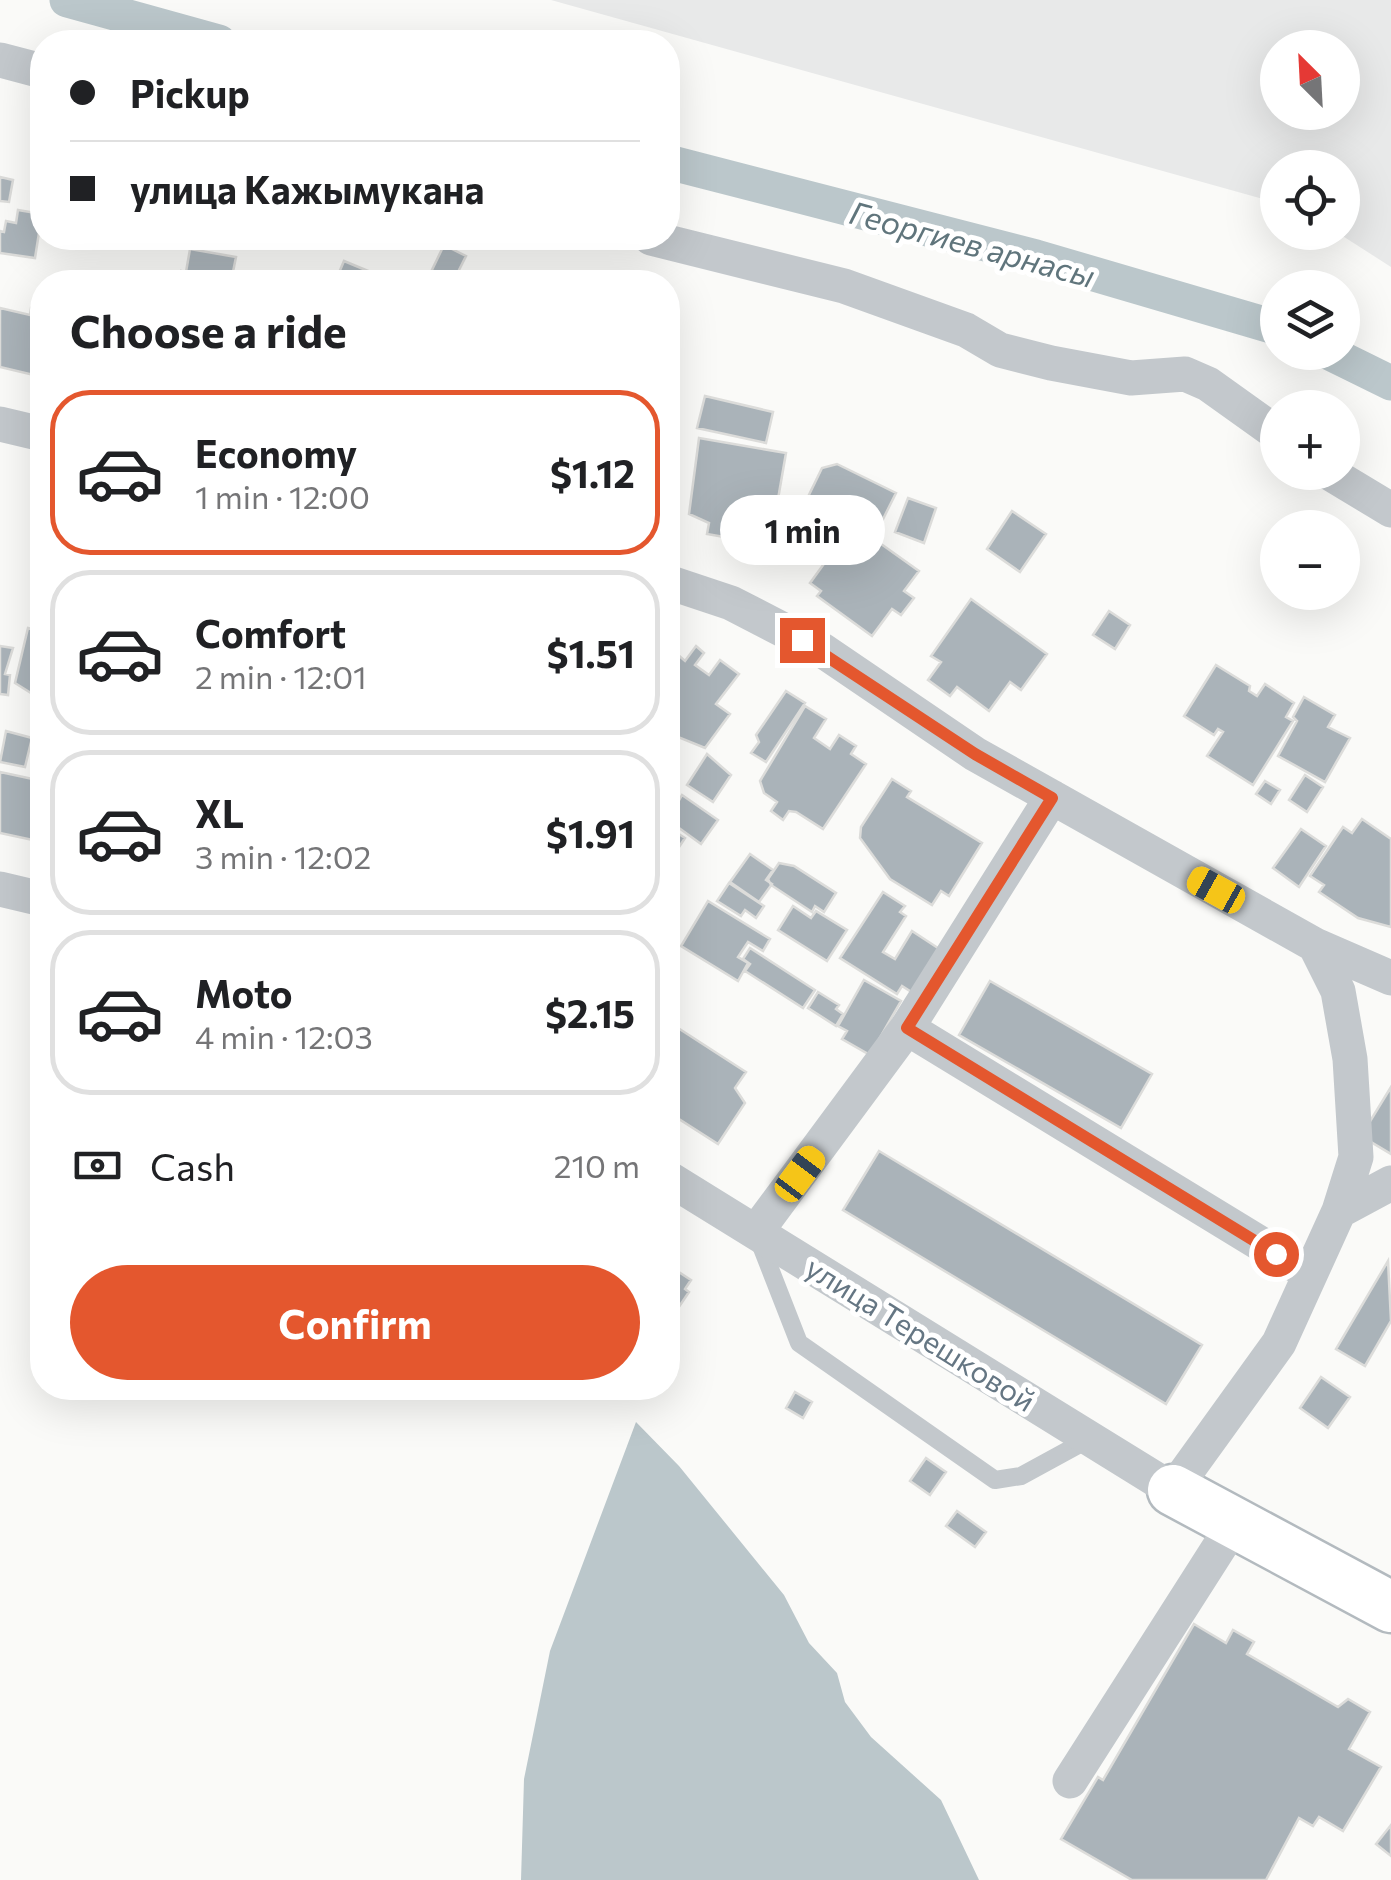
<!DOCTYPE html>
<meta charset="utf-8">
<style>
:root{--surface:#fff;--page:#f2f2f2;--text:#202124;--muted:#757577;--line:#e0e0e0;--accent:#e4572e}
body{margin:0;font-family:Commissioner,sans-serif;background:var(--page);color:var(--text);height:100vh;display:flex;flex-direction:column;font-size:38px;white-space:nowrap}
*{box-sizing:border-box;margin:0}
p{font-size:32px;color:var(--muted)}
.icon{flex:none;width:55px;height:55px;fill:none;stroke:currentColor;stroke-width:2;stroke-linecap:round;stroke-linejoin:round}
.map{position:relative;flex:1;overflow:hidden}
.sheet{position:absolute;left:30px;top:270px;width:650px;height:1130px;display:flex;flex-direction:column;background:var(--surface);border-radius:40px;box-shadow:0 10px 40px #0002}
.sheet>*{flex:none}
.banner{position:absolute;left:30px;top:30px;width:650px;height:220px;border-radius:40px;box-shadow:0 10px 40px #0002;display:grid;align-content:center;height:220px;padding:0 40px;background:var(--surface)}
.needle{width:65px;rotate:336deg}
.buttons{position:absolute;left:1260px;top:30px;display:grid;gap:20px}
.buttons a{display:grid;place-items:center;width:100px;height:100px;border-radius:50%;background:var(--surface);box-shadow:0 10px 40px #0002;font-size:50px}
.end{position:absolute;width:45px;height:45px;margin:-22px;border:12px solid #e4572e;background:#fff;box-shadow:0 0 0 5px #fff}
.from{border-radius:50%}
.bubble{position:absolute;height:70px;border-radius:35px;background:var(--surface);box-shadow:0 10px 40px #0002;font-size:32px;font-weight:700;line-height:70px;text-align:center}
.car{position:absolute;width:30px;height:60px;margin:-30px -15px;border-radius:12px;box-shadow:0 0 8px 2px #0007;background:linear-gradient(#f5c518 24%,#345 0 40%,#f5c518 0 76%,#345 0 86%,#f5c518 0)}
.banner b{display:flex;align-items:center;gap:35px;height:95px;font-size:38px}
.banner b+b{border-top:2px solid var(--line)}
.banner i{width:25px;height:25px;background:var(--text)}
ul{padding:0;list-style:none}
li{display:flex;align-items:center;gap:30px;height:165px;margin:0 20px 15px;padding:0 20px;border:5px solid var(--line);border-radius:40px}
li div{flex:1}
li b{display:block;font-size:38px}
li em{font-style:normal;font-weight:700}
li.active{border-color:var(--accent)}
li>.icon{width:90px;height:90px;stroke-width:1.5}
h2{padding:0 40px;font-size:45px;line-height:120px}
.pay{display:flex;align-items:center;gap:25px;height:110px;padding:0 40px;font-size:38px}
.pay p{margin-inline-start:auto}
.action{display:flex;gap:20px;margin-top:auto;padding:20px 40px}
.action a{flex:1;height:115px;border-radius:60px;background:var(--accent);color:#fff;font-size:40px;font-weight:700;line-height:115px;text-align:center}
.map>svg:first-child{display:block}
</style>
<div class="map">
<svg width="1391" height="1880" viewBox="0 0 1391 1880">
<rect width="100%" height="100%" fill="#fafaf8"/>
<path fill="#e8e9e9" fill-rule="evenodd" d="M551,0H1391V267L1338,233L1342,232V168H1278L1277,203ZM1278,48H1342V112H1278Z"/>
<path fill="#bbc7cb" d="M636,1422L679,1466L784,1595L809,1643L837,1673L845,1702L871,1737L941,1800L979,1880H521L524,1779L550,1651Z"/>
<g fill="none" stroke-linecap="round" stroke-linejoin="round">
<path stroke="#bbc7cb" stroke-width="35" d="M67,0L219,42
M668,162L1036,257L1278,328
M1328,352L1391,383"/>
</g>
<path fill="#aab3b9" stroke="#dcdcda" stroke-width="2.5" d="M0,177L13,180L9,202L0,201Z
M18,210L42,214L35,258L0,253V231L4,232L6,221L16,223Z
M444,245L466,256L453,282L431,272Z
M190,249L236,257L231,282H179L181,271L186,272Z
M344,261L373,273L369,282H335Z
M0,308L30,315L31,308L42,311V377L0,367Z
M705,396L773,412L766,443L697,428Z
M699,438L786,453L770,545L707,534L709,523L689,514Z
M837,464L896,493L881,523L843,504L831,529L808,522L804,512L807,499L822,468Z
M908,498L936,508L924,543L895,532Z
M1012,511L1046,534L1020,572L987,549Z
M853,524L919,571L904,591L914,598L901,615L892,609L872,636L817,596L821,591L810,583Z
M971,599L1047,654L1021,690L1010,682L989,711L957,687L950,696L928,680L941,662L931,656Z
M1109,611L1130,625L1115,649L1093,635Z
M28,628L42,631V700L15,683Z
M0,646L13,648L5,674L10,675L8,695L0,694Z
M696,646L704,653L695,665L709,675L720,660L739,674L716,704L730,714L705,748L668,733V656L673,660L677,654L685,661Z
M1216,665L1250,686L1249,691L1257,696L1265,684L1294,703L1286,717L1293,721L1253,785L1207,756L1223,732L1218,729L1214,735L1184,716Z
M786,691L805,703L766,762L751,753L759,742L756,735Z
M1304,697L1335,715L1328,727L1350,738L1325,782L1278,756L1297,721L1293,717Z
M805,706L826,719L814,738L830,749L839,735L856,746L851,754L866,764L823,829L796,812L789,811L783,820L771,811L777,802L764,793L760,781Z
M6,731L32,738L25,767L0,762Z
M707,754L731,775L713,802L687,785Z
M0,772L42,781V842L0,833Z
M1305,775L1323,787L1307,812L1289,800Z
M892,779L911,791L907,797L982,843L949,896L941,891L932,905L890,879L860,838L861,827Z
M1265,781L1280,790L1271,804L1256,794Z
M682,795L718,820L701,844L668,820Z
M1362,819L1391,839V927L1358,918L1319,892L1324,885L1310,876L1343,827L1352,833Z
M668,827L685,838L673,856L668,853Z
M1301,829L1326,846L1299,887L1273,868Z
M750,854L773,870L766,880L772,884L759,902L730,882Z
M779,863L794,866L836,893L824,912L815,906L812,912L771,885L768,879Z
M729,883L764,906L756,918L745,910L741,916L717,901Z
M883,892L905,906L900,912L906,916L883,952L895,959L912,931L941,950L913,993L902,986L897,994L840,958Z
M708,901L770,939L763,951L748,942L738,957L748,963L738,981L681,946Z
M793,906L811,918L816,911L847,930L827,961L778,930Z
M750,948L815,990L803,1008L745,971L750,964L743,959Z
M864,980L901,1001L870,1055L842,1039L847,1031L838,1026Z
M990,981L1152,1074L1121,1128L959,1035Z
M818,992L839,1005L836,1009L843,1014L836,1026L808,1008Z
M678,1028L746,1072L735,1088L745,1103L718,1144L668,1112V1044Z
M1391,1087V1154L1361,1136Z
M879,1151L1202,1345L1166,1404L843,1210Z
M1388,1261L1391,1321L1365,1366L1336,1349Z
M668,1265L691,1280L685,1289L689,1292L668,1323Z
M1321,1377L1350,1397L1328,1428L1300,1408Z
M795,1392L812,1402L803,1418L786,1408Z
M926,1458L946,1472L930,1495L910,1481Z
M957,1511L986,1532L975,1547L946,1526Z
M1194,1624L1226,1643L1233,1630L1254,1642L1247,1654L1338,1707L1348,1699L1370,1712L1349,1749L1381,1767L1343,1831L1319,1817L1313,1826L1299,1818L1266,1880H1132L1061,1839L1098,1777L1103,1780Z
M1391,1825V1856L1376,1844Z"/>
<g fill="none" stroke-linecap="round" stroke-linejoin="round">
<g stroke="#b3babf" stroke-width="55">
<path id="secondary" d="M1173,1490L1391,1607"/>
</g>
<path stroke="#c3c8cc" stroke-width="18" d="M758,1238L799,1343L995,1480L1021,1476L1087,1440"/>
<path stroke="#c3c8cc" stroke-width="35" d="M0,60L42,71
M651,238L844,286L966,330L1000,350L1051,363L1131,378L1185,374L1208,384L1278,434
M0,424L42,434
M1328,472L1391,510
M668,582L731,603L822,650L975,754L1315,945L1391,978
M0,889L42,899
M907,1028L1310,1274
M668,1178L1173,1490L1279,1343L1339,1211L1356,1157L1350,1059L1338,991L1315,945
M1339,1211L1391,1183
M756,1232L907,1028L1052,797
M1070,1781L1236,1521"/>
<use href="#secondary" stroke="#fff" stroke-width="50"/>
</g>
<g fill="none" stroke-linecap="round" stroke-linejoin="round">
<path stroke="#e4572e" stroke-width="12" d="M802,640L975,754L1052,798L907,1028L1276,1254"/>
</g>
<g text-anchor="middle" stroke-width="10" stroke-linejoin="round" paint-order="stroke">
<g font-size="30" fill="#657683" stroke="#fff">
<text transform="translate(920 1335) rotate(32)" y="10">улица Терешковой</text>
</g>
<g font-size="32" font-style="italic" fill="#60757c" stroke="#fff">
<text transform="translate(972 245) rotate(15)" y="11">Георгиев арнасы</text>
</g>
</g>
</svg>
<div class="buttons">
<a><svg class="needle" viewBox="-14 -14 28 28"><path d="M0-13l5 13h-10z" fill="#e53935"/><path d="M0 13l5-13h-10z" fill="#757577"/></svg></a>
<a><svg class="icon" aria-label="locate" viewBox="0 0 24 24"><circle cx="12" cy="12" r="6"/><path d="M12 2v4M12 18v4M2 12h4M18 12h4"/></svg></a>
<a><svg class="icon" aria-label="layers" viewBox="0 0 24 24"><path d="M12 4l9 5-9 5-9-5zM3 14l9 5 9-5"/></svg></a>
<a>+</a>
<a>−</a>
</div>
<i class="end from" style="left:1276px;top:1254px"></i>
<i class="end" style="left:802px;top:640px"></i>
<div class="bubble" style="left:720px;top:495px;width:165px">1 min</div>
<i class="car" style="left:1216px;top:890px;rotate:299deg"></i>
<i class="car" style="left:800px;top:1174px;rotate:37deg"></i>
<div class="banner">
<b><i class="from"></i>Pickup</b>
<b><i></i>улица Кажымукана</b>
</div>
<section class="sheet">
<h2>Choose a ride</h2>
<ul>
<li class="active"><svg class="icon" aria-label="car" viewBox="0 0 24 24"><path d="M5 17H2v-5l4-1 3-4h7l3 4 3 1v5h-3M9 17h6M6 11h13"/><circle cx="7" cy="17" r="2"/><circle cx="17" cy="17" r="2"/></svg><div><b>Economy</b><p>1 min · 12:00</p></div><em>$1.12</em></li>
<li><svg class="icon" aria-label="car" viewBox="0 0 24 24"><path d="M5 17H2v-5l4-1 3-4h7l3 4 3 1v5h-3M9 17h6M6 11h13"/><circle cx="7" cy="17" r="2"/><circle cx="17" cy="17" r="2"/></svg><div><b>Comfort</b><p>2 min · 12:01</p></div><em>$1.51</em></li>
<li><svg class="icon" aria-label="car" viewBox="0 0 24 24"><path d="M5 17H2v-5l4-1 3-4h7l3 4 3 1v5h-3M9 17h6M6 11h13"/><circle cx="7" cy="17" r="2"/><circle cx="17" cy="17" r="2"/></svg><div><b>XL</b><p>3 min · 12:02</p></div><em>$1.91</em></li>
<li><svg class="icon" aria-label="car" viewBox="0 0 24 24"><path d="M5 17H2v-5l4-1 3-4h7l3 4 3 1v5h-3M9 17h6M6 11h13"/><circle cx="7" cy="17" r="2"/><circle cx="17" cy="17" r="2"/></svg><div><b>Moto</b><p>4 min · 12:03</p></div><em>$2.15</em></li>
</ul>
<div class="pay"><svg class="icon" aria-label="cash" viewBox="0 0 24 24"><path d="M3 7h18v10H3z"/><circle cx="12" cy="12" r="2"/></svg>Cash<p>210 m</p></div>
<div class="action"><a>Confirm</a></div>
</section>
</div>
